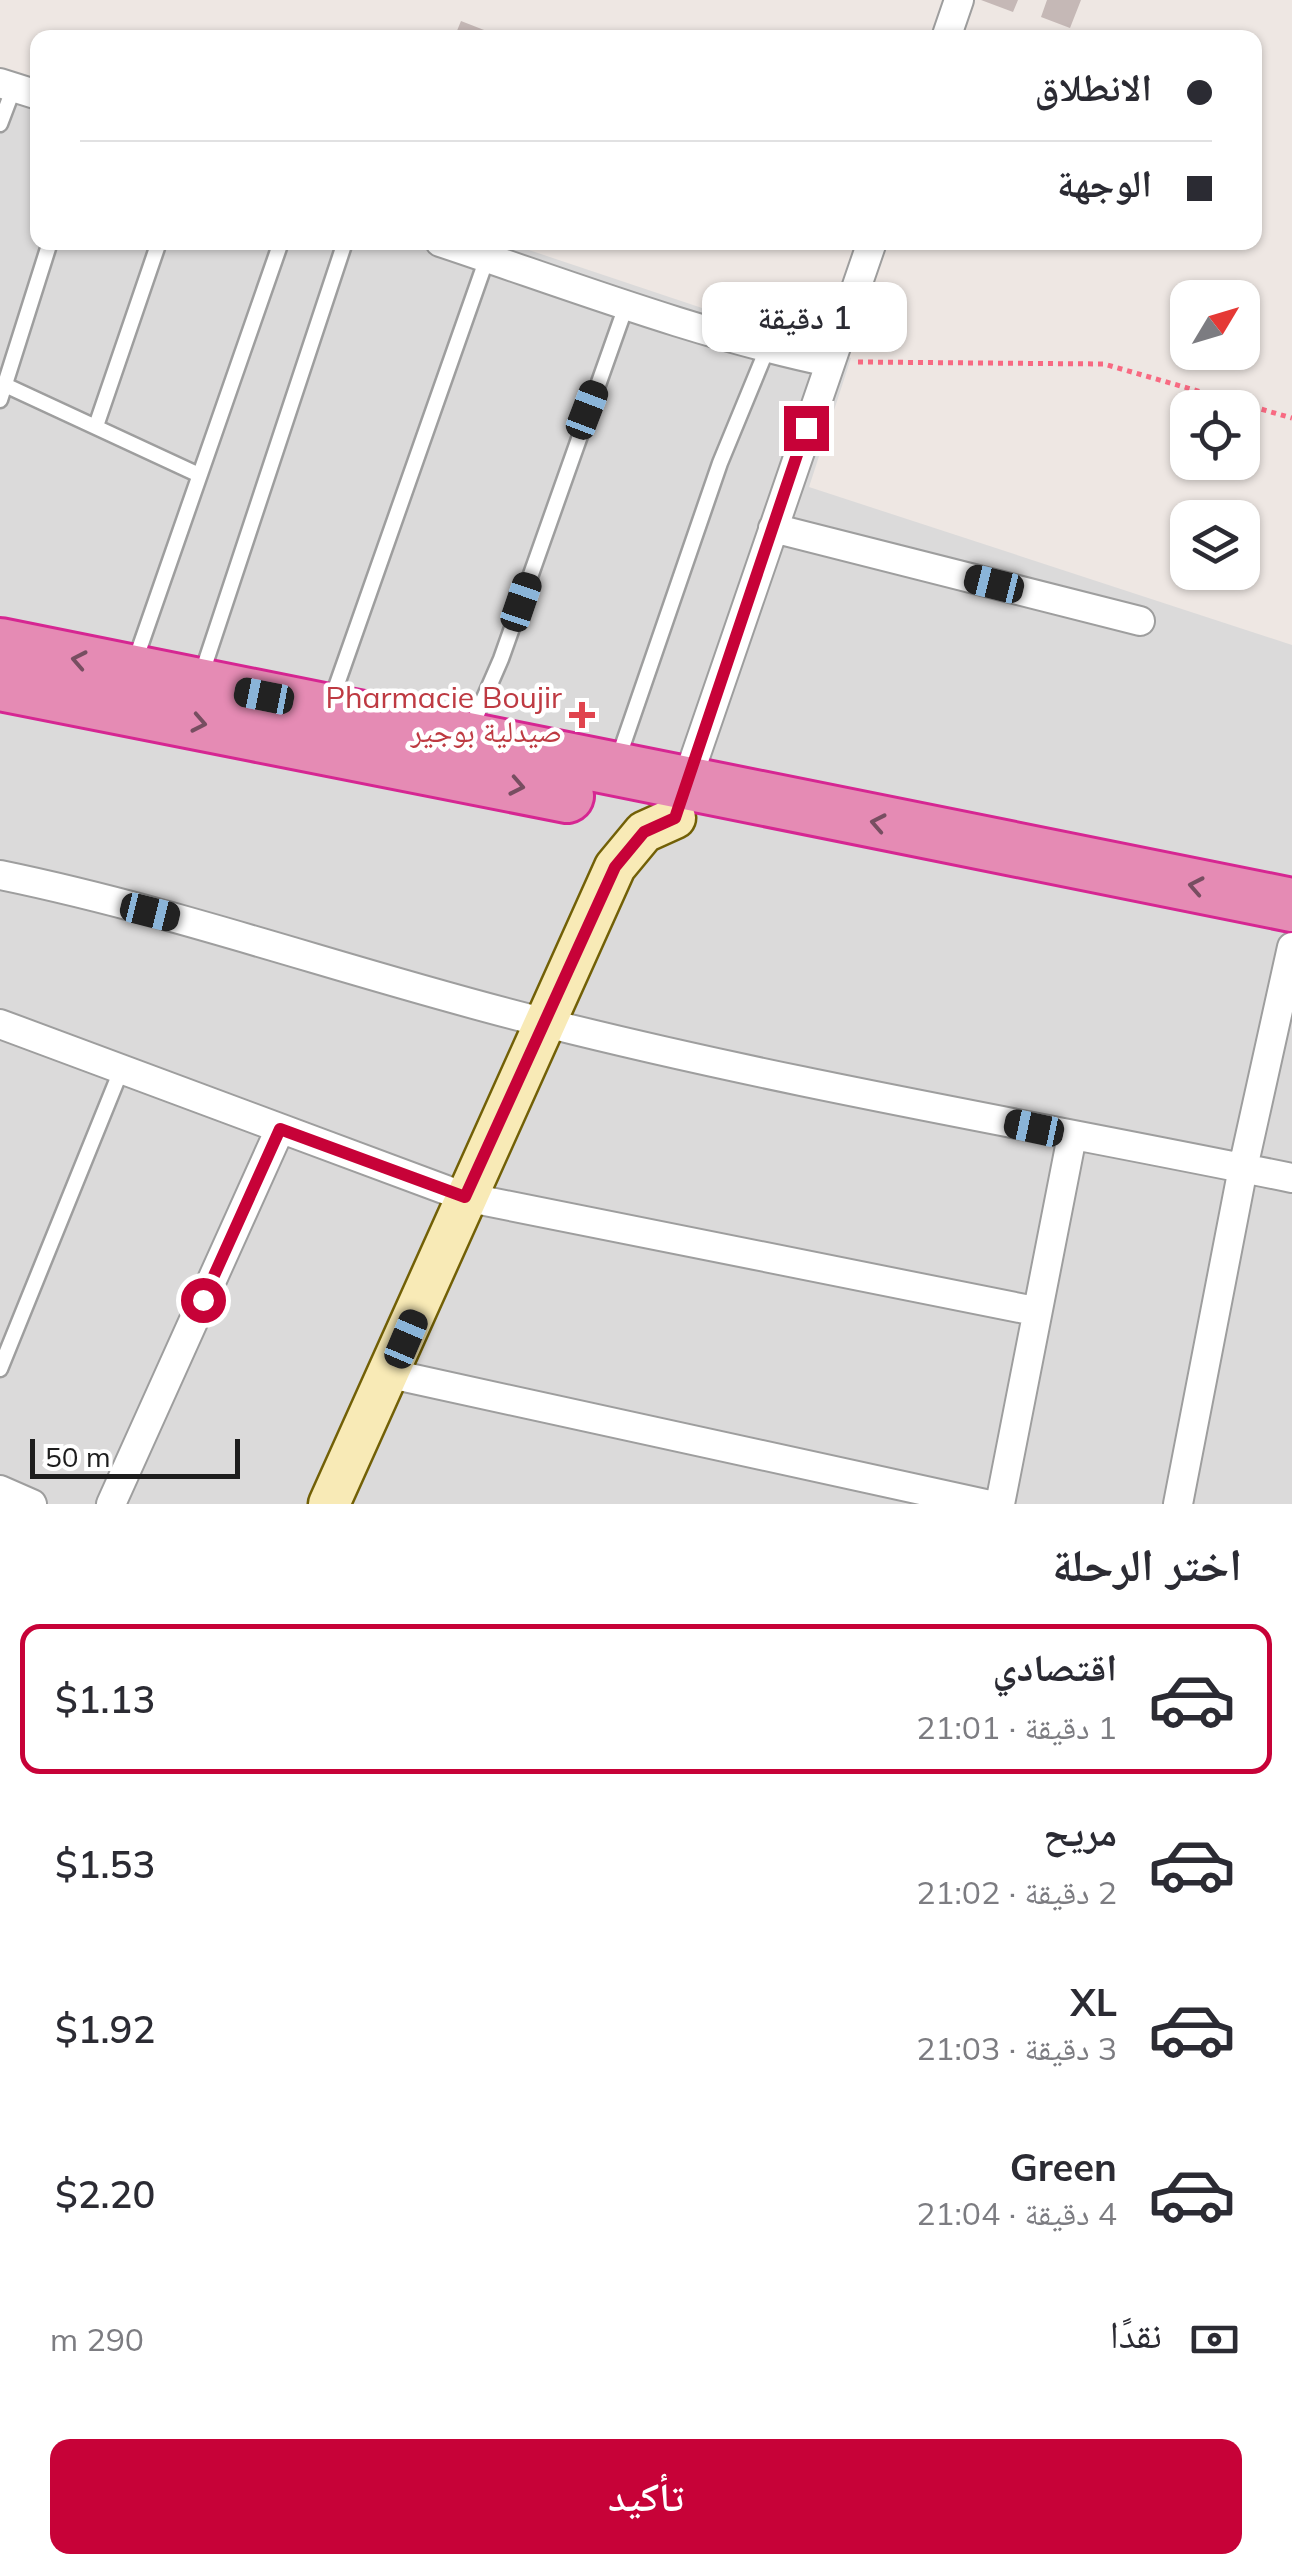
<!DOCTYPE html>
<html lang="ar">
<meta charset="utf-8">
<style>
:root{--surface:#fff;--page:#f2f2f3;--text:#2b2b33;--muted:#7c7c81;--line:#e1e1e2;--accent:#c70238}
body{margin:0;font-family:Mulish,"Noto Naskh Arabic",sans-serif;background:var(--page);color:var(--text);direction:rtl;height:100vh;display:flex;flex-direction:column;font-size:38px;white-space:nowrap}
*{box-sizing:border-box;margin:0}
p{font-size:32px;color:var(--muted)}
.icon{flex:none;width:55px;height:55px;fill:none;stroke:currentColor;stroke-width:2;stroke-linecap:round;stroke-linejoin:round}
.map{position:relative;height:1504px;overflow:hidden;direction:ltr}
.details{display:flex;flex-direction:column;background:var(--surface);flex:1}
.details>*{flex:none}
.hud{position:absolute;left:30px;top:30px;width:1232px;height:220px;border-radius:20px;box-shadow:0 2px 8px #0004;direction:rtl;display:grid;align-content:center;height:220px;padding:0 50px;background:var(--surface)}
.needle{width:65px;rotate:52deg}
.buttons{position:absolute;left:1170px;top:280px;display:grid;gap:20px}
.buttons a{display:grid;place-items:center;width:90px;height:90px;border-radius:20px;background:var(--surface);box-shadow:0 2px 8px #0004;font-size:50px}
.scale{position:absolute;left:30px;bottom:25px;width:210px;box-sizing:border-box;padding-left:10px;border:5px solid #1d1d1d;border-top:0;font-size:28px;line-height:35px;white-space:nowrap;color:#1d1d1d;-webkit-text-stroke:8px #fff;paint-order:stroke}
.end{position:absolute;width:45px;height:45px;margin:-22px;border:12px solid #c70238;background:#fff;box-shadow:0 0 0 5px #fff}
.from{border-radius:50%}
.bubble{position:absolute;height:70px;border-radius:20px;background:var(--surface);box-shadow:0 2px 8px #0004;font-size:32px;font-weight:600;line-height:70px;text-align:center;direction:rtl}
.car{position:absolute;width:30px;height:60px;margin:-30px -15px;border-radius:12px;box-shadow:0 0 8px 2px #0007;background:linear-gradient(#222 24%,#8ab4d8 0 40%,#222 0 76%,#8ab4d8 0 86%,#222 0)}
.hud b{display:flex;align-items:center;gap:35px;height:95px;font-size:38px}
.hud b+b{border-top:2px solid var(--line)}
.hud i{width:25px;height:25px;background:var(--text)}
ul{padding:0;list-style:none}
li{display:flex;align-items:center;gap:30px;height:150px;margin:0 20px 15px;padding:0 30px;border:5px solid transparent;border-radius:20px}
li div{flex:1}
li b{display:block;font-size:38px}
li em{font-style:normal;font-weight:600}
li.active{border-color:var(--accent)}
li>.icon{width:90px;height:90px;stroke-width:1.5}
h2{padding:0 50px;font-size:45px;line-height:120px}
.pay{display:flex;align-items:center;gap:25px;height:110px;padding:0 50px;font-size:38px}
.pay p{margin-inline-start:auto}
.button{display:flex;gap:20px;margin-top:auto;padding:20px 50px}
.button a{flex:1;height:115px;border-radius:20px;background:var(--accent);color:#fff;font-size:40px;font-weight:600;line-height:115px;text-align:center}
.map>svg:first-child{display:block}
</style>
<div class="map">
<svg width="1292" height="1504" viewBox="0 0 1292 1504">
<rect width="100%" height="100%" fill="#eee7e3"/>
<path fill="#dbdada" d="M0,72L37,85L38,242L508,243L851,358L809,487L1292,645V1504H0Z"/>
<path fill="#c5b8b6" d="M981,0H1018L1013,12Z
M1047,0H1081L1070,28L1041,17Z
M461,21L502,37V38H454Z"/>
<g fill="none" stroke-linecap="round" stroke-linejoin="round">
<g stroke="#9e9e9e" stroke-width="19">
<path id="lane" d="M0,124L14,87
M5,385L197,474
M0,400L50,242
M96,426L159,242
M135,661L281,242
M202,673L345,242
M330,704L487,258
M471,728L501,659L626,306
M618,759L720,463L767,349
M0,1369L122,1068"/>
</g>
<g stroke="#9e9e9e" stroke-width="32">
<path id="street" d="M946,38L959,0
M0,83L38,95
M440,242C569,285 696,334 829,362
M773,528L1140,621
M683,792L872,242
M0,875C185,913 363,978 546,1023C792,1085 1043,1127 1292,1178
M0,1024L465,1197L1035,1311
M391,1374L985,1504
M0,1490L32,1504
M111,1504L280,1129
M1000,1504L1072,1136
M1178,1504L1243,1168L1292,947"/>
</g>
<g stroke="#726006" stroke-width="45">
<path id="secondary" d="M329,1504L615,867L644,832L675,818"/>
</g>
<g stroke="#d62692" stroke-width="58">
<path id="highway" d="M0,645L1292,905
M0,684L567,796"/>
</g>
<path stroke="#f86a82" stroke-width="5" stroke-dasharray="5 5" stroke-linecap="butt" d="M858,362L1104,364L1292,418"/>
<use href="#lane" stroke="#fff" stroke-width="14"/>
<use href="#street" stroke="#fff" stroke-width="28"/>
<use href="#secondary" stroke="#f8eab6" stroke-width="40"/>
<use href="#highway" stroke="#e58bb4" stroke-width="52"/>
</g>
<defs><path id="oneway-chevron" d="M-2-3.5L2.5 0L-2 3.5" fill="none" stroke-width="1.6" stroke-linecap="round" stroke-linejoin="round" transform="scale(2.5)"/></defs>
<g stroke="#774e61">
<use href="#oneway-chevron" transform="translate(79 660) rotate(-169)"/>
<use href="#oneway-chevron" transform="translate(199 723) rotate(11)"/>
<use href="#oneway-chevron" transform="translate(517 786) rotate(11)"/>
<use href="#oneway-chevron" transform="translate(878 823) rotate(-169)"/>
<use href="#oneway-chevron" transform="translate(1196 886) rotate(-169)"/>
</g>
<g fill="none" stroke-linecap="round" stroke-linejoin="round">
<path stroke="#c70238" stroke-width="12" d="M203,1300L280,1129L465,1197L615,867L644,832L675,818L806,428"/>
</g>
<path fill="#e0444e" stroke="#fff" stroke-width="4" d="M577 700h10v10h10v10h-10v10h-10v-10h-10v-10h10z"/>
<g text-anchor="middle" stroke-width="9" stroke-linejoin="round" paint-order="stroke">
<g font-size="30" fill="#be3a42" stroke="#fff" text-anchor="end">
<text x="562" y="708">Pharmacie Boujir<tspan x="562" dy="34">صيدلية بوجير</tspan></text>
</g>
</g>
</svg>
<div class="buttons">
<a><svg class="needle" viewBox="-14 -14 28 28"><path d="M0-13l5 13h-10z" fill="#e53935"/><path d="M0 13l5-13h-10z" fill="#7c7c81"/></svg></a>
<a><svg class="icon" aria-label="locate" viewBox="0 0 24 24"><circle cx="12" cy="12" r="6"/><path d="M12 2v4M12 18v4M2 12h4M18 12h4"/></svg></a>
<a><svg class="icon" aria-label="layers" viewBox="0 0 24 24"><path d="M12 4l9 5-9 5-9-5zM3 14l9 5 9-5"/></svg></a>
</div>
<div class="scale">50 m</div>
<i class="end from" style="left:203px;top:1300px"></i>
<i class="end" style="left:806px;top:428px"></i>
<div class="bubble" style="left:702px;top:282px;width:205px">1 دقيقة</div>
<i class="car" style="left:587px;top:410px;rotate:21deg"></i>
<i class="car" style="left:994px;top:584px;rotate:284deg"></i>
<i class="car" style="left:521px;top:602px;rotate:19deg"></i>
<i class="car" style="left:264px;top:696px;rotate:281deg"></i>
<i class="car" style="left:150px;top:912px;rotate:104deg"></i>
<i class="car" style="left:1034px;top:1128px;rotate:282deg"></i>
<i class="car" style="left:406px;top:1339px;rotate:23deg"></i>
<div class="hud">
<b><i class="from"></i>الانطلاق</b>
<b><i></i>الوجهة</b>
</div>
</div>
<section class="details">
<h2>اختر الرحلة</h2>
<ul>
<li class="active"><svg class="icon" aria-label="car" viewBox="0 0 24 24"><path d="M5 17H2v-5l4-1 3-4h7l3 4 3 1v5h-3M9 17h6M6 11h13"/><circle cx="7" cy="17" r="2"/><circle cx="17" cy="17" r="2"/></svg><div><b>اقتصادي</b><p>1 دقيقة · 21:01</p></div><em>$1.13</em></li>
<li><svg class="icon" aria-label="car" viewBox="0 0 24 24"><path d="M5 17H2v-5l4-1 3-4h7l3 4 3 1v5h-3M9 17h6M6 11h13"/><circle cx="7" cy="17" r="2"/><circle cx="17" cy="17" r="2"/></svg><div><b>مريح</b><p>2 دقيقة · 21:02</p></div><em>$1.53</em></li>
<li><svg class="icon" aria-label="car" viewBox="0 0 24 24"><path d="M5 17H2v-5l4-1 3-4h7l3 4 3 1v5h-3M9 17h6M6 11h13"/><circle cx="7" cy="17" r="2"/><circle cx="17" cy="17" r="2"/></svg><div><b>XL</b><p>3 دقيقة · 21:03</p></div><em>$1.92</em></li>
<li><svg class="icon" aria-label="car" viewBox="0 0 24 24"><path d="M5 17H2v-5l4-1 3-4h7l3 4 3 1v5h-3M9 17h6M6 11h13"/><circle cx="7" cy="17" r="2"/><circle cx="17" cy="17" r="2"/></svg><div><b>Green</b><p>4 دقيقة · 21:04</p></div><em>$2.20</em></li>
</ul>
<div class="pay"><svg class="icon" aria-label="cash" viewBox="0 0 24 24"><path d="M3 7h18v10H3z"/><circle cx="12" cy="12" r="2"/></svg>نقدًا<p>290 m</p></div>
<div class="button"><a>تأكيد</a></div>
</section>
